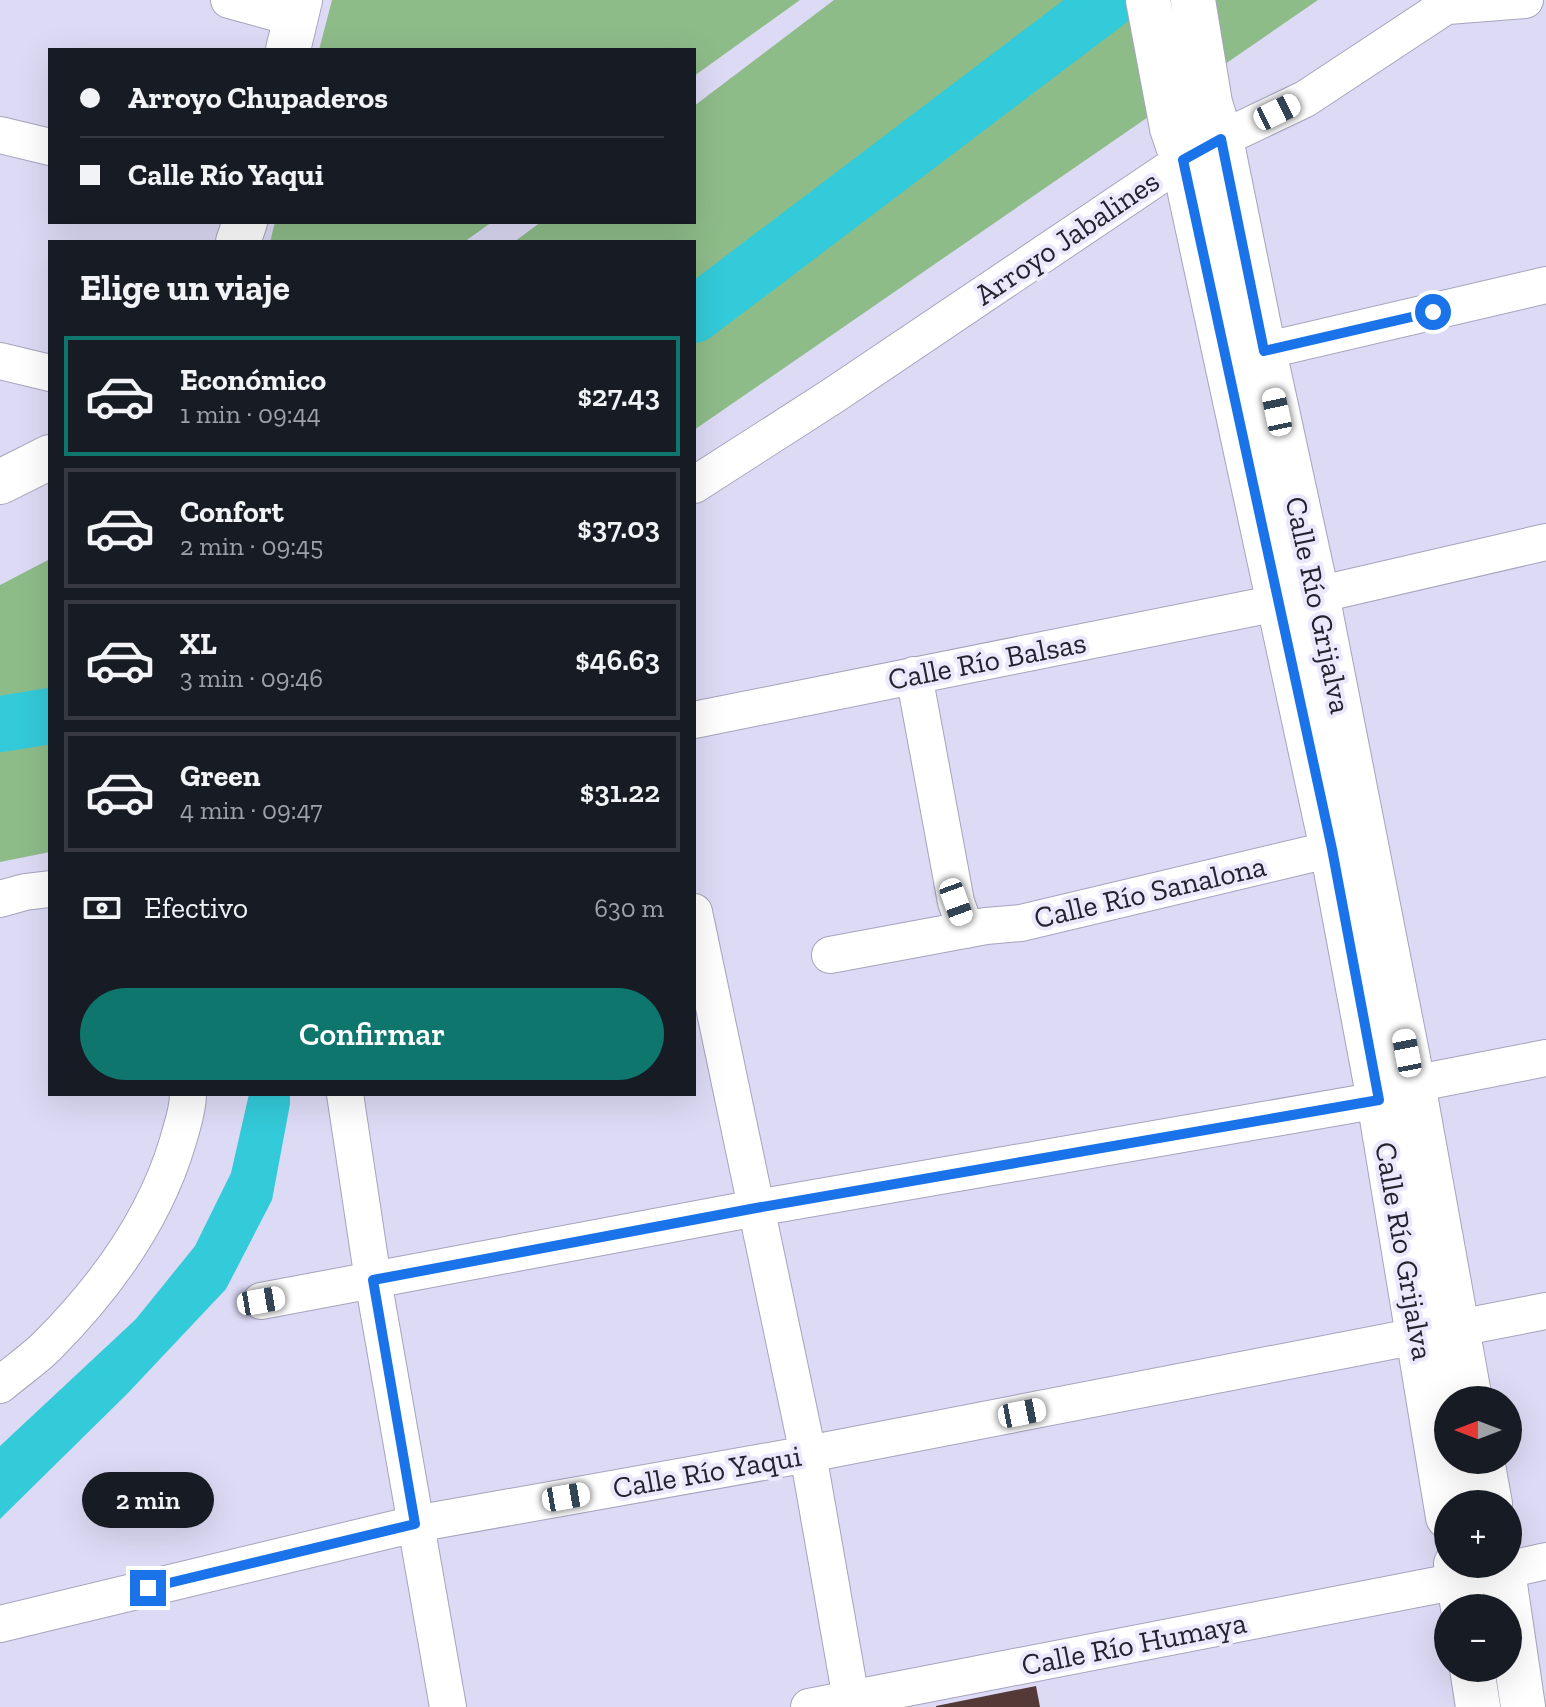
<!DOCTYPE html>
<html lang="es">
<meta charset="utf-8">
<style>
:root{--surface:#171b24;--page:#20242c;--text:#f1f3f6;--muted:#9ea1a6;--line:#363941;--accent:#0f766e}
body{margin:0;font-family:"Zilla Slab",serif;background:var(--page);color:var(--text);height:100vh;display:flex;flex-direction:column;font-size:30px;white-space:nowrap}
*{box-sizing:border-box;margin:0}
p{font-size:26px;color:var(--muted)}
.icon{flex:none;width:44px;height:44px;fill:none;stroke:currentColor;stroke-width:2;stroke-linecap:round;stroke-linejoin:round}
.map{position:relative;flex:1;overflow:hidden}
.sheet{position:absolute;left:48px;top:240px;width:648px;height:856px;display:flex;flex-direction:column;background:var(--surface);border-radius:0px;box-shadow:0 8px 32px #0002}
.sheet>*{flex:none}
.top-card{position:absolute;left:48px;top:48px;width:648px;height:176px;border-radius:0px;box-shadow:0 8px 32px #0002;display:grid;align-content:center;height:176px;padding:0 32px;background:var(--surface)}
.needle{width:52px;rotate:270deg}
.tools{position:absolute;left:1434px;top:1386px;display:grid;gap:16px}
.tools a{display:grid;place-items:center;width:88px;height:88px;border-radius:50%;background:var(--surface);box-shadow:0 8px 32px #0002;font-size:40px}
.end{position:absolute;width:36px;height:36px;margin:-18px;border:10px solid #1a73e8;background:#fff;box-shadow:0 0 0 4px #fff}
.from{border-radius:50%}
.bubble{position:absolute;height:56px;border-radius:28px;background:var(--surface);box-shadow:0 8px 32px #0002;font-size:26px;font-weight:600;line-height:56px;text-align:center}
.car{position:absolute;width:24px;height:48px;margin:-24px -12px;border-radius:10px;box-shadow:0 0 6px 2px #0007;background:linear-gradient(#fff 24%,#345 0 40%,#fff 0 76%,#345 0 86%,#fff 0)}
.top-card b{display:flex;align-items:center;gap:28px;height:76px;font-size:30px}
.top-card b+b{border-top:2px solid var(--line)}
.top-card i{width:20px;height:20px;background:var(--text)}
ul{padding:0;list-style:none}
li{display:flex;align-items:center;gap:24px;height:120px;margin:0 16px 12px;padding:0 16px;border:4px solid var(--line);border-radius:0px}
li div{flex:1}
li b{display:block;font-size:30px}
li em{font-style:normal;font-weight:600}
li.on{border-color:var(--accent)}
li>.icon{width:72px;height:72px;stroke-width:1.5}
h2{padding:0 32px;font-size:36px;line-height:96px}
.pay{display:flex;align-items:center;gap:20px;height:88px;padding:0 32px;font-size:30px}
.pay p{margin-inline-start:auto}
.cta{display:flex;gap:16px;margin-top:auto;padding:16px 32px}
.cta a{flex:1;height:92px;border-radius:48px;background:var(--accent);color:#fff;font-size:32px;font-weight:600;line-height:92px;text-align:center}
.map>svg:first-child{display:block}
</style>
<div class="map">
<svg width="1546" height="1707" viewBox="0 0 1546 1707">
<rect width="100%" height="100%" fill="#dddaf5"/>
<path fill="#8ebc89" d="M332,0H800L694,76V50H319Z
M834,0H1318L694,430V242H514L541,222H694V106Z
M275,222H492L464,242H270Z
M50,559V852L0,862V585Z"/>
<path fill="#33cad9" d="M249,1094H290V1104L272,1200L226,1289L127,1394L0,1519V1446L136,1319L195,1246L231,1173Z"/>
<g fill="none" stroke-linecap="round" stroke-linejoin="round">
<path stroke="#33cad9" stroke-width="56" d="M694,315L1110,0
M0,724L50,716"/>
</g>
<path fill="#533a37" d="M1036,1686L1040,1707H936V1706Z"/>
<g fill="none" stroke-linecap="round" stroke-linejoin="round">
<g stroke="#a6a3bd" stroke-width="38">
<path id="minor" d="M229,0L295,18
M1448,6L1525,0
M0,135L50,147
M1264,351L1546,285
M0,361L50,373
M694,485L834,395L1183,160L1221,139L1305,99L1455,0
M914,675L956,902L966,930
M694,720L1317,595L1546,542
M0,899L25,892L50,889
M694,912L808,1454L851,1699
M830,955L986,926L1021,923L1332,849
M345,1094L373,1280L448,1707
M261,1301L756,1208L1379,1100L1413,1084L1546,1058
M0,1385C15,1372 33,1360 47,1346C104,1289 155,1219 178,1141C182,1126 188,1111 188,1094
M0,1624L415,1524L808,1454L1546,1311
M809,1707L1458,1581L1546,1561"/>
</g>
<g stroke="#a6a3bd" stroke-width="46">
<path id="tertiary" d="M288,50L300,0
M238,242L245,222
M0,482L50,457"/>
</g>
<g stroke="#a6a3bd" stroke-width="46">
<path id="secondary" d="M1148,0L1172,128L1183,160L1332,849L1379,1100L1448,1517
M1193,0L1210,103L1221,139L1264,351L1317,595L1413,1084L1470,1400
M1482,1460L1490,1504
M1456,1564L1463,1608
M1502,1564L1523,1707
M1472,1668L1478,1707"/>
</g>
<use href="#minor" stroke="#fff" stroke-width="36"/>
<use href="#tertiary" stroke="#fff" stroke-width="44"/>
<use href="#secondary" stroke="#fff" stroke-width="44"/>
</g>
<g fill="none" stroke-linecap="round" stroke-linejoin="round">
<path stroke="#1a73e8" stroke-width="10" d="M148,1588L415,1524L373,1280L756,1208L1379,1100L1332,849L1183,160L1221,139L1264,351L1433,312"/>
</g>
<g text-anchor="middle" stroke-width="8" stroke-linejoin="round" paint-order="stroke">
<g font-size="30" fill="#24232d" stroke="#ebe8fe">
<text transform="translate(1067 238) rotate(-34)" y="10">Arroyo Jabalines</text>
<text transform="translate(1318 605) rotate(78)" y="10">Calle Río Grijalva</text>
<text transform="translate(987 661) rotate(-11)" y="10">Calle Río Balsas</text>
<text transform="translate(1150 892) rotate(-13)" y="10">Calle Río Sanalona</text>
<text transform="translate(1404 1251) rotate(80)" y="10">Calle Río Grijalva</text>
<text transform="translate(707 1472) rotate(-10)" y="10">Calle Río Yaqui</text>
<text transform="translate(1134 1644) rotate(-11)" y="10">Calle Río Humaya</text>
</g>
</g>
</svg>
<div class="tools">
<a><svg class="needle" viewBox="-14 -14 28 28"><path d="M0-13l5 13h-10z" fill="#e53935"/><path d="M0 13l5-13h-10z" fill="#9ea1a6"/></svg></a>
<a>+</a>
<a>−</a>
</div>
<i class="end from" style="left:1433px;top:312px"></i>
<i class="end" style="left:148px;top:1588px"></i>
<div class="bubble" style="left:82px;top:1472px;width:132px">2 min</div>
<i class="car" style="left:1277px;top:112px;rotate:64deg"></i>
<i class="car" style="left:1277px;top:412px;rotate:348deg"></i>
<i class="car" style="left:956px;top:902px;rotate:160deg"></i>
<i class="car" style="left:1407px;top:1053px;rotate:349deg"></i>
<i class="car" style="left:261px;top:1301px;rotate:80deg"></i>
<i class="car" style="left:1022px;top:1413px;rotate:79deg"></i>
<i class="car" style="left:566px;top:1497px;rotate:80deg"></i>
<div class="top-card">
<b><i class="from"></i>Arroyo Chupaderos</b>
<b><i></i>Calle Río Yaqui</b>
</div>
<section class="sheet">
<h2>Elige un viaje</h2>
<ul>
<li class="on"><svg class="icon" aria-label="car" viewBox="0 0 24 24"><path d="M5 17H2v-5l4-1 3-4h7l3 4 3 1v5h-3M9 17h6M6 11h13"/><circle cx="7" cy="17" r="2"/><circle cx="17" cy="17" r="2"/></svg><div><b>Económico</b><p>1 min · 09:44</p></div><em>$27.43</em></li>
<li><svg class="icon" aria-label="car" viewBox="0 0 24 24"><path d="M5 17H2v-5l4-1 3-4h7l3 4 3 1v5h-3M9 17h6M6 11h13"/><circle cx="7" cy="17" r="2"/><circle cx="17" cy="17" r="2"/></svg><div><b>Confort</b><p>2 min · 09:45</p></div><em>$37.03</em></li>
<li><svg class="icon" aria-label="car" viewBox="0 0 24 24"><path d="M5 17H2v-5l4-1 3-4h7l3 4 3 1v5h-3M9 17h6M6 11h13"/><circle cx="7" cy="17" r="2"/><circle cx="17" cy="17" r="2"/></svg><div><b>XL</b><p>3 min · 09:46</p></div><em>$46.63</em></li>
<li><svg class="icon" aria-label="car" viewBox="0 0 24 24"><path d="M5 17H2v-5l4-1 3-4h7l3 4 3 1v5h-3M9 17h6M6 11h13"/><circle cx="7" cy="17" r="2"/><circle cx="17" cy="17" r="2"/></svg><div><b>Green</b><p>4 min · 09:47</p></div><em>$31.22</em></li>
</ul>
<div class="pay"><svg class="icon" aria-label="cash" viewBox="0 0 24 24"><path d="M3 7h18v10H3z"/><circle cx="12" cy="12" r="2"/></svg>Efectivo<p>630 m</p></div>
<div class="cta"><a>Confirmar</a></div>
</section>
</div>
